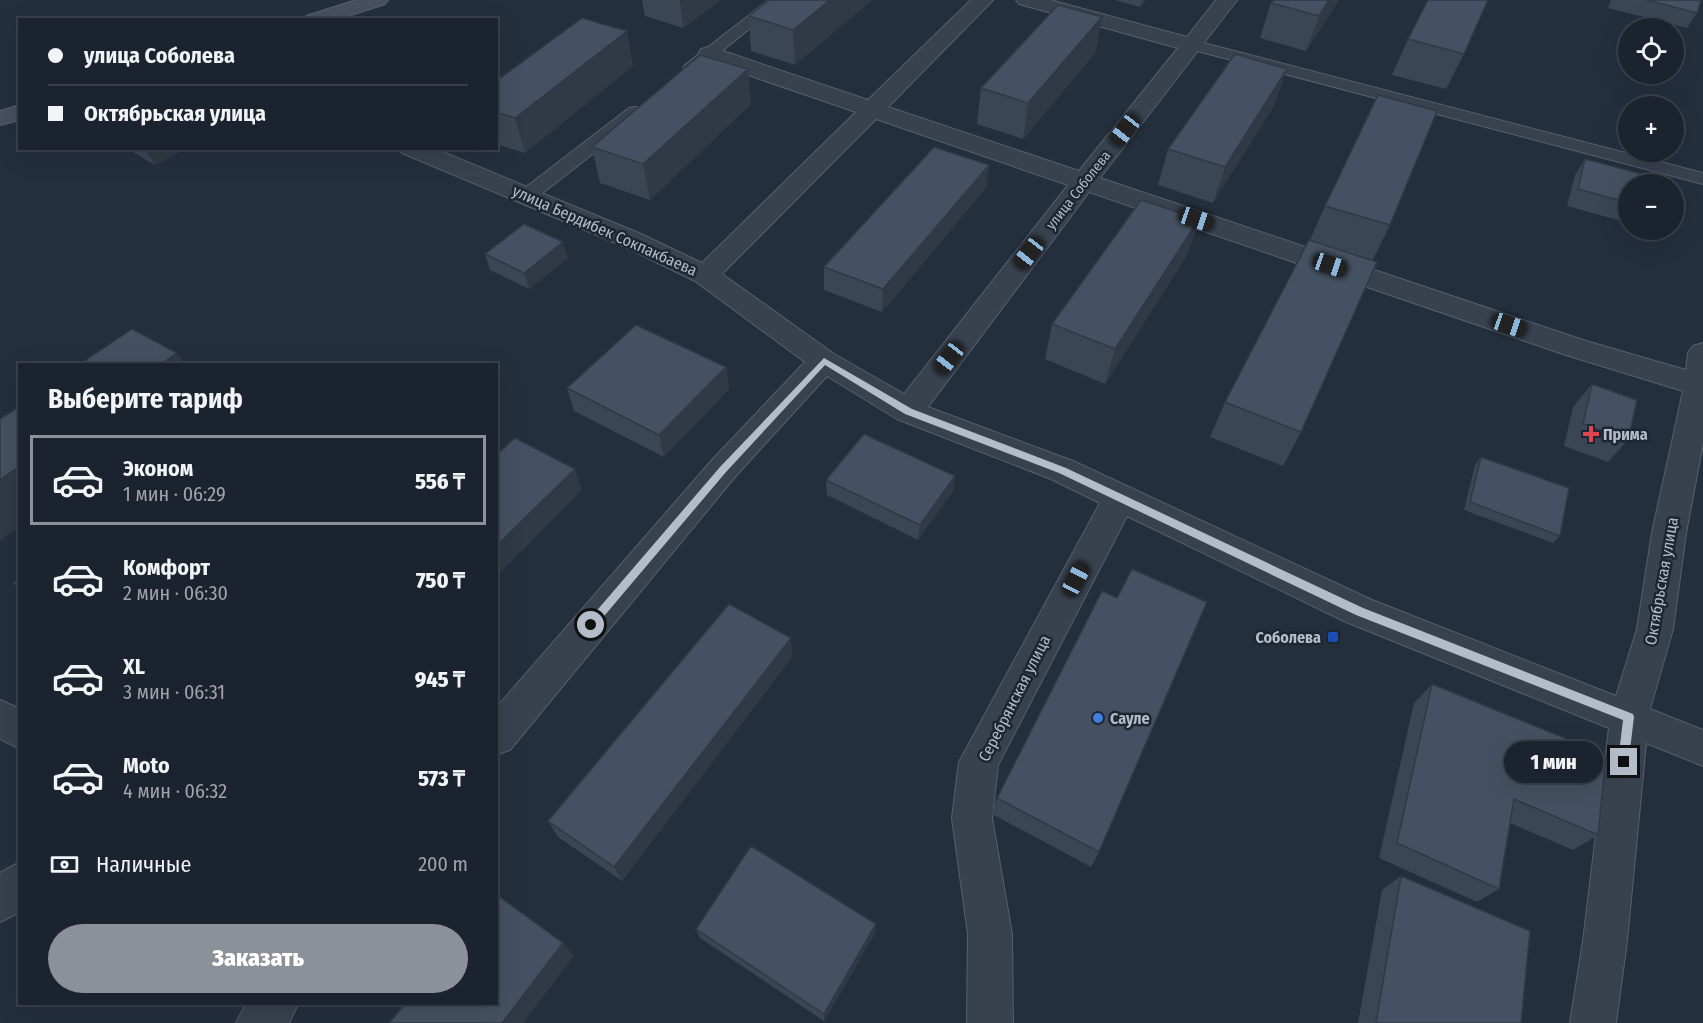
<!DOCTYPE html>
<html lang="ru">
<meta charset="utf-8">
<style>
:root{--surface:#1b232e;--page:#242b36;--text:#f1f3f6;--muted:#a0a4aa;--line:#39404a;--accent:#8c9099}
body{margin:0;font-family:"Fira Sans Condensed",sans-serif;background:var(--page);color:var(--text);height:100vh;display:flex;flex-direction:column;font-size:22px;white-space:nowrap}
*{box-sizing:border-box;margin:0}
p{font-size:20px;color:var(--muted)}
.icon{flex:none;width:33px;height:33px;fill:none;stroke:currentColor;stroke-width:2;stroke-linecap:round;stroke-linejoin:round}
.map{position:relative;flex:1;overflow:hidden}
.panel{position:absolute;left:18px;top:363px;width:480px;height:642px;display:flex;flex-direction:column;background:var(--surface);border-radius:0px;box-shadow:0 6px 24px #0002,0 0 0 2px var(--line)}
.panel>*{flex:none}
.hud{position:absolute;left:18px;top:18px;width:480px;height:132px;border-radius:0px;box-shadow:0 6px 24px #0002,0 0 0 2px var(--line);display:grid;align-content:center;height:132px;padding:0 30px;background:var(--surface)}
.tools{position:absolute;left:1618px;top:18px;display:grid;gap:12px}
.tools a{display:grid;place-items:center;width:66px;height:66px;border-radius:50%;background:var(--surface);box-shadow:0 6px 24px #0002,0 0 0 2px var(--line);font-size:30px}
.end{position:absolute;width:27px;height:27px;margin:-14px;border:8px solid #b4bcc9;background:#111;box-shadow:0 0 0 3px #111}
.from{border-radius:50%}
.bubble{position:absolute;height:42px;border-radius:21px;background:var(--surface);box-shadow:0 6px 24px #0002,0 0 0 2px var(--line);font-size:20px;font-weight:800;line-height:42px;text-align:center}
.car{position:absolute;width:18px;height:36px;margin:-18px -9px;border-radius:8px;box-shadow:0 0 4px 2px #0007;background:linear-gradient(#222 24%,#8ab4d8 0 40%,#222 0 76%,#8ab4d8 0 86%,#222 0)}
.hud b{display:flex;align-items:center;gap:21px;height:57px;font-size:22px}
.hud b+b{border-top:2px solid var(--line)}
.hud i{width:15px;height:15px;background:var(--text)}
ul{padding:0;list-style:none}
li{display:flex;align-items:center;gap:18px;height:90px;margin:0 12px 9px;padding:0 18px;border:3px solid transparent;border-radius:0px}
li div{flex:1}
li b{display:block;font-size:22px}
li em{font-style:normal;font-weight:800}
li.selected{border-color:var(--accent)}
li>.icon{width:54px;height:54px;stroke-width:1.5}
h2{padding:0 30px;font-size:27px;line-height:72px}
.pay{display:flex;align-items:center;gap:15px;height:66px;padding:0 30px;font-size:22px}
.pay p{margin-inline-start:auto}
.action{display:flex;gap:12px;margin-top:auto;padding:12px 30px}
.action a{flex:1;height:69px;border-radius:36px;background:var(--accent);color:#fff;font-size:24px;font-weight:800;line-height:69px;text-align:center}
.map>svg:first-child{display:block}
</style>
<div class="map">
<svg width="1703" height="1023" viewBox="0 0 1703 1023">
<rect width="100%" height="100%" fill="#242f3e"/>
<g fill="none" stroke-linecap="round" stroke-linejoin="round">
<g stroke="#565f6c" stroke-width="2">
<path id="lane" d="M769,0H785L697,71H685L683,68L685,65Z
M1192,40L1703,173V184L1186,48L1184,45L1186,42Z
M635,107L641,108L643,112L641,116L535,199H521L519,195L521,191L629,108Z"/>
</g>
<g stroke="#565f6c" stroke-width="2">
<path id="street" d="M971,0H993L888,107L1079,171L1178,48L1019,4L1016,0H1050L1187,37L1216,0H1237L1100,178L1586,341L1686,370L1688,353L1693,346L1703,343V443L1686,533L1673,629L1650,709L1703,730V766L1646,743L1627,941L1616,1023H1570L1583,941L1609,728L1346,622L1127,516L998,765L992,818L1012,934L1013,1023H967L968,934L952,818L959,762L1100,503L1051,479L897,419L827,376L734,478L510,750L496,755V708L712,460L805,362L695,281L623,246L402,153L399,148H433L641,234L702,263L856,112L701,59L698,54L701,49L709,47L717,49L868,100ZM876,119L1068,185L904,394L834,354L722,274ZM1089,192L1566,355L1683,391L1652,533L1637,629L1616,696L1372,600L1073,461L928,407Z
M0,700L20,709V749L0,739Z
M20,862V912L0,922V873Z
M246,1004H298L289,1023H236Z"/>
</g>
<g stroke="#565f6c" stroke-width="2">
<path id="secondary" d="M356,0H388L385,4L336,20H303L306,16Z
M20,105V120L0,125V111Z"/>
</g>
<use href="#lane" fill="#38414e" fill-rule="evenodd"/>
<use href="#street" fill="#38414e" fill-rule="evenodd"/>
<use href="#secondary" fill="#465061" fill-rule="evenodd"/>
</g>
<path fill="#3b4654" d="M642,0H721L683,28L645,16Z
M872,0L795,65L751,51L749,16Z
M1115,0H1146L1140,7Z
M1339,0L1306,51L1260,38L1271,3Z
M1611,0H1701L1697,13L1687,28L1608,8Z
M1408,39L1464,54L1446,89L1392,75Z
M1096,52L1023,139L977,124L981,88Z
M633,66L525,153L496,144V81Z
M751,104L650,200L600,183L592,147Z
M1275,104L1213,203L1158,185L1168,149Z
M126,148H187L155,165Z
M1585,159L1629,184V223L1567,206L1575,175Z
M989,165L986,188L882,312L824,290V267Z
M1325,206L1390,225L1372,261L1301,432L1283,466L1210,437L1225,402L1310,240Z
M1199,219L1187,255L1105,384L1045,359L1052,324Z
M485,254L568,258L529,289L490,270Z
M726,367L729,389L664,457L574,411L567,388Z
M1592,384L1628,440L1608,462L1564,446L1573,407Z
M1481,457L1560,536L1553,543L1464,510L1475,465Z
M955,476L953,491L918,540L827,495L826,480Z
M792,657L622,881L558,837L548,821Z
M1432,684L1598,835L1573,850L1510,823L1499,889L1477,902L1379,858L1414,703Z
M997,798L1099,852L1091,867L992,814Z
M1401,876L1521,1023H1358L1382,890Z
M876,924L875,933L824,1021L700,938L696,929Z"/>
<path fill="#303945" d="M680,0H721L683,28Z
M830,0H872L795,65L793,30Z
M1142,0H1146L1140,7Z
M1329,0H1339L1306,51L1319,16Z
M1102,17L1096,52L1023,139L1028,103Z
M627,31L633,66L525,153L515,118Z
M748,69L751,104L650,200L643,164Z
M1287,69L1275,104L1213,203L1225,167Z
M146,148H187L155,165L145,149Z
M989,165L986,188L882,312L883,289Z
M1199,219L1187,255L1105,384L1115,349Z
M563,242L568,258L529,289L524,273Z
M177,353L186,364H161Z
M726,367L729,389L664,457L659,435Z
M20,466V526L0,541V480Z
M575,469L582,490L496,577V546Z
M955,476L953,491L918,540L920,525Z
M791,638L792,657L622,881L614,867Z
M876,924L875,933L824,1021V1014Z
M563,943L574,956L523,1023H502Z
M119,1004H131L128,1007Z"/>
<path fill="#455162" stroke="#303945" stroke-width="1.5" d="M769,0H830L793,30L749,16Z
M1274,0H1329L1319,16L1271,3Z
M1428,0H1488L1464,54L1408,39Z
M1647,0H1701L1697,13Z
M1058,5L1102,17L1028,103L981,88Z
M582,18L627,31L515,118L496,112V81Z
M1235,54L1287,69L1225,167L1168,149Z
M700,55L748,69L643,164L592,147Z
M1378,95L1437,111L1390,225L1325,206Z
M934,147L989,165L883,289L824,267Z
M1585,159L1646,175L1644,184H1629V203L1578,189Z
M1141,200L1199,219L1115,349L1052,324Z
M524,224L563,242L524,273L485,254Z
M1309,240L1377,262L1301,432L1225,402Z
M636,325L726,367L659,435L567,388Z
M132,329L177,353L161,364H80Z
M1592,384L1637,400L1628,440L1583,424Z
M20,406V466L0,480V419Z
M864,434L955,476L920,525L826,480Z
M515,438L575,469L496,546V455Z
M1481,457L1569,488L1560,536L1470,502Z
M1132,569L1207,602L1099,852L997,798L1102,591L1117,598Z
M20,579V588L13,583Z
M729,604L791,638L614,867L548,821Z
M1432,684L1606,755L1598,835L1514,799L1499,889L1397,843Z
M751,846L876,924L824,1014L696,929Z
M1401,876L1530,931L1521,1023H1376Z
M496,894L563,943L502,1023H389L405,1004H496Z"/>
<path fill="#b4bcc9" d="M824,358L912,409L1066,468L1363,608L1633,714L1634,717L1628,766L1624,767L1618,762L1623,720L1356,615L1059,473L905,414L825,365L726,472L594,628H587V622L720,467Z"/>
<path fill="#e0444e" stroke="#1d2633" stroke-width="2" d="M1588 425h6v6h6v6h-6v6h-6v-6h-6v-6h6z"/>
<rect fill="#1a4fb4" stroke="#1d2633" stroke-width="2" x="1327" y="631" width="12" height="12" rx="3"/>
<circle fill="#3f7fe0" stroke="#1d2633" stroke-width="2" cx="1098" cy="718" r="6"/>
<g text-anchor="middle" stroke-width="5" stroke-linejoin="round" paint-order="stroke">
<g font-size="14" fill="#b4bcc9" stroke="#1d2633">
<text transform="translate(1078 190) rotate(-52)" y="5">улица Соболева</text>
</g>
<g font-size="16" fill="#b4bcc9" stroke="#1d2633">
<text transform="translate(605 230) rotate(24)" y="6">улица Бердибек Сокпакбаева</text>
<text transform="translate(1661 581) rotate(-80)" y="6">Октябрьская улица</text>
<text transform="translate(1014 698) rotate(-63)" y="6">Серебрянская улица</text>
</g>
<g font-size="16" font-weight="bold" fill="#b4bcc9" stroke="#1d2633" text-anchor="start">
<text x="1603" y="440">Прима</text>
<text x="1321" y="643" text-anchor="end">Соболева</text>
<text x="1110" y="724">Сауле</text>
</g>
</g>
</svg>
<div class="tools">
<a><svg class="icon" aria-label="locate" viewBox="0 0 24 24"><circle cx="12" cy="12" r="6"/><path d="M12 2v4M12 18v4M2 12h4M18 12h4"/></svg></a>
<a>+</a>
<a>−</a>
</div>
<i class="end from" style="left:591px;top:625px"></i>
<i class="end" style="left:1624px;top:762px"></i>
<div class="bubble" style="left:1504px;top:741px;width:99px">1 мин</div>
<i class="car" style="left:1125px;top:130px;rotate:218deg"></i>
<i class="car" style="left:1196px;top:219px;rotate:109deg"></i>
<i class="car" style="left:1029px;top:253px;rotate:218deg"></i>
<i class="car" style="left:1330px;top:265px;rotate:109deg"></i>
<i class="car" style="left:1509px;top:325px;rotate:109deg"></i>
<i class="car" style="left:949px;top:358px;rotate:218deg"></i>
<i class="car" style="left:1076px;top:579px;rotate:28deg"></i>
<div class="hud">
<b><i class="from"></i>улица Соболева</b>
<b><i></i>Октябрьская улица</b>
</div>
<section class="panel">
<h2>Выберите тариф</h2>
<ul>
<li class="selected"><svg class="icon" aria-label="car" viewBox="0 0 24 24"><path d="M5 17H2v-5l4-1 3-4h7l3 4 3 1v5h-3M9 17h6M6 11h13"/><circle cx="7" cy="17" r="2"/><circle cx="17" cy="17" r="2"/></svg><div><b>Эконом</b><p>1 мин · 06:29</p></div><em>556 ₸</em></li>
<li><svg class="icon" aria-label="car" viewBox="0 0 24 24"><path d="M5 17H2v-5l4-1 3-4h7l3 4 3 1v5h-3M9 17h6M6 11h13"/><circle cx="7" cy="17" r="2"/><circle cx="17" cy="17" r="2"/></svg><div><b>Комфорт</b><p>2 мин · 06:30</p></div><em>750 ₸</em></li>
<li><svg class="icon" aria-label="car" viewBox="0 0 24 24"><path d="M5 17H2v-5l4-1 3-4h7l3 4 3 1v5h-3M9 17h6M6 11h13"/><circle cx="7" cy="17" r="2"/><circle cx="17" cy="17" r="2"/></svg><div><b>XL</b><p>3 мин · 06:31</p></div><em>945 ₸</em></li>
<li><svg class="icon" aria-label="car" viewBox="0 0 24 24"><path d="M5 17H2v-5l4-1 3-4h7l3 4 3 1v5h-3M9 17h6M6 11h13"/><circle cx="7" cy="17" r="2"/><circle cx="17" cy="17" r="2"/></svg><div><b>Moto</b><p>4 мин · 06:32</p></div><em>573 ₸</em></li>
</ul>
<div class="pay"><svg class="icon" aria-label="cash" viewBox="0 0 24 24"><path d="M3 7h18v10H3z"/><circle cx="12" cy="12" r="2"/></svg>Наличные<p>200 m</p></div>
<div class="action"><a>Заказать</a></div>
</section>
</div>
